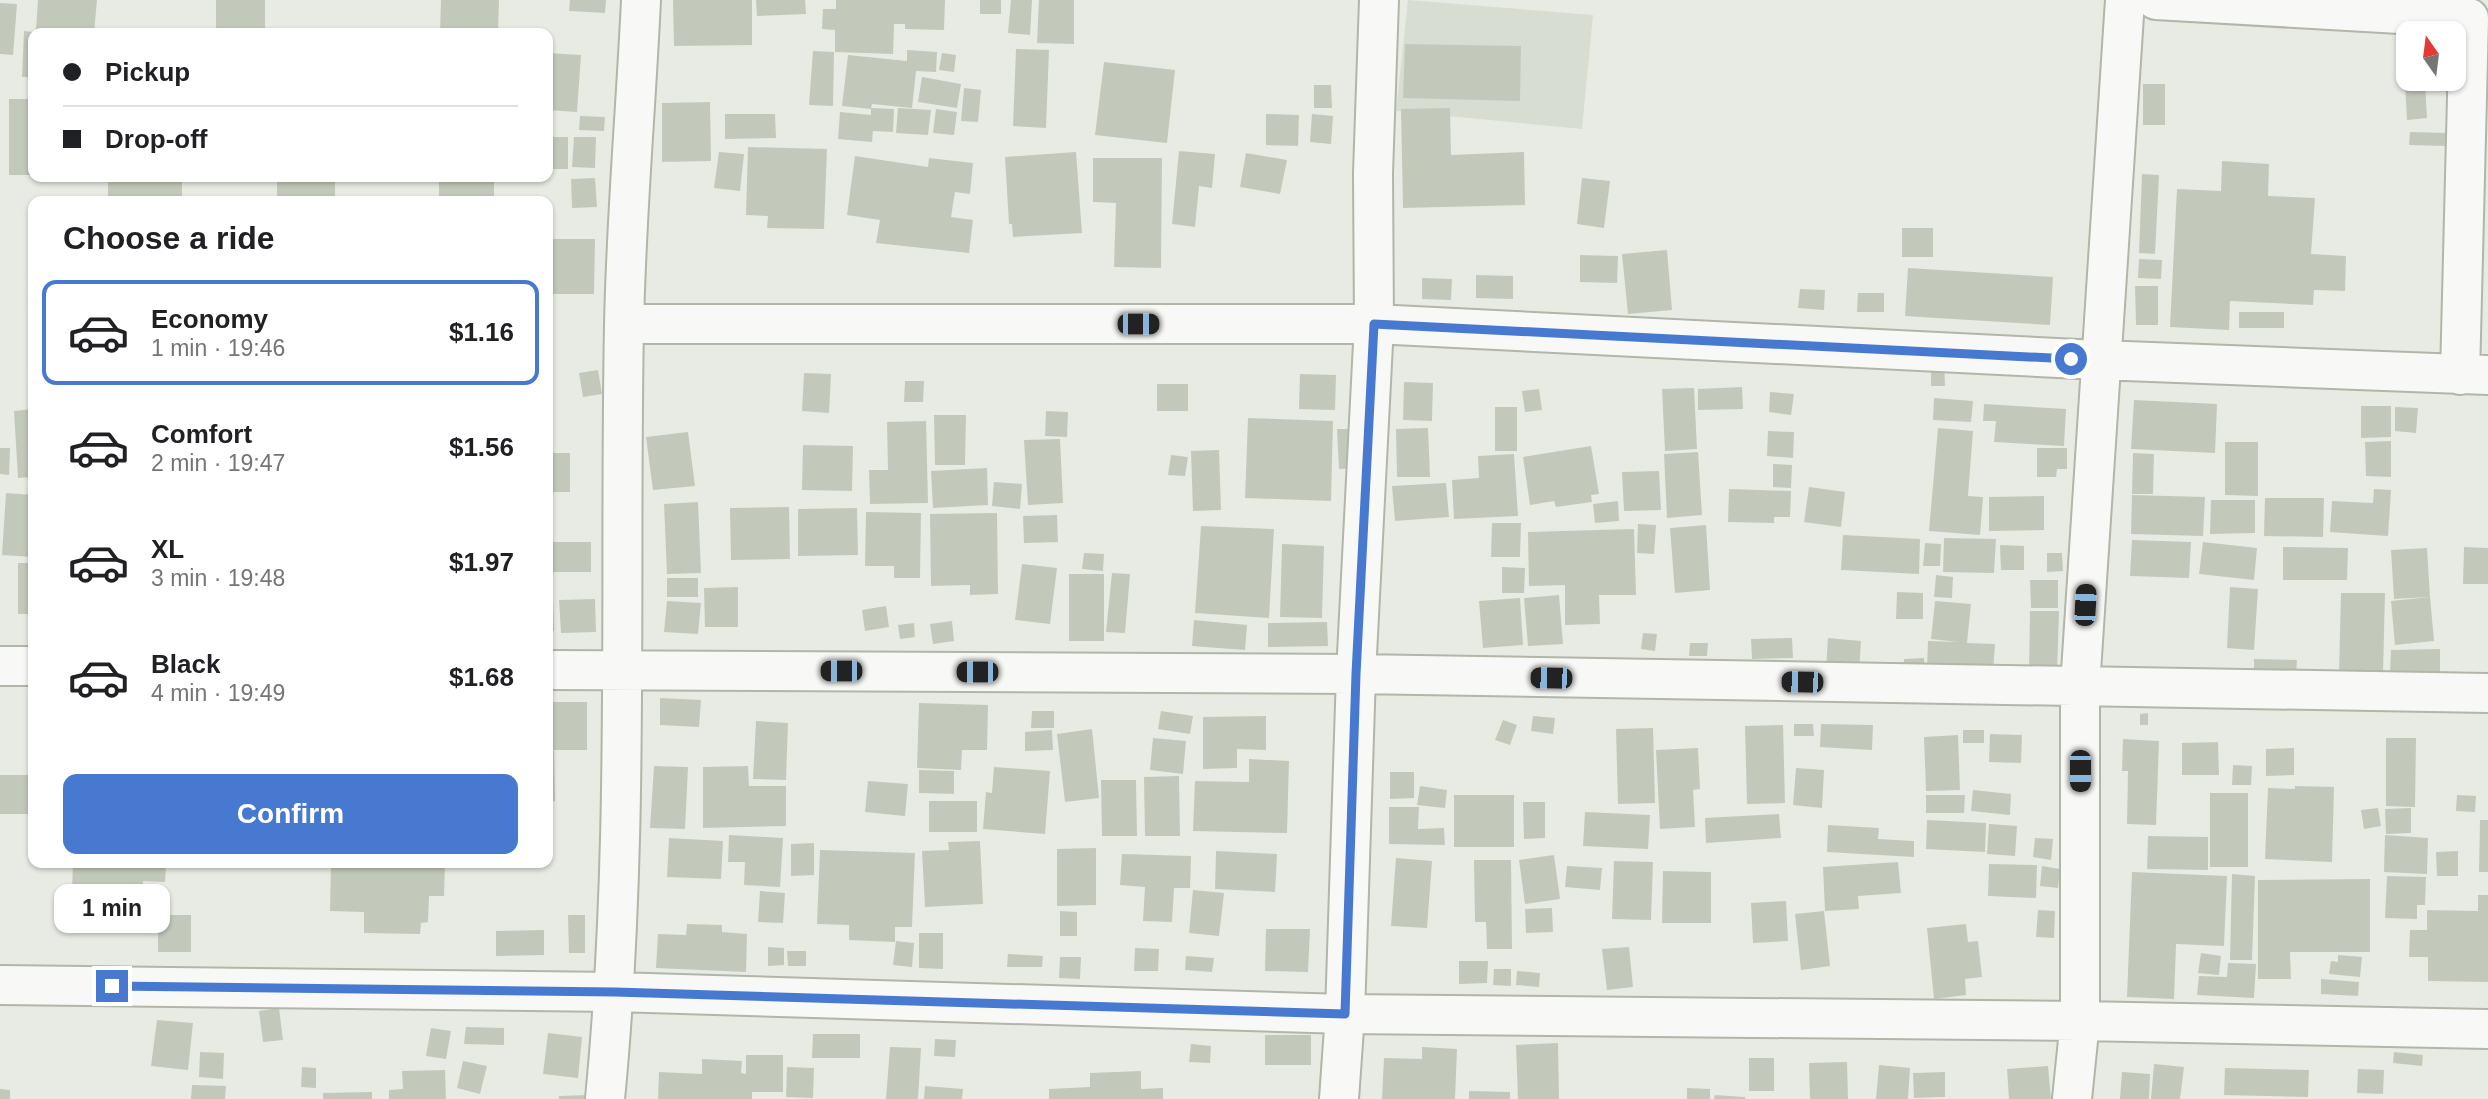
<!DOCTYPE html>
<meta charset="utf-8">
<style>
:root{--surface:#fff;--page:#f2f2f2;--text:#202124;--muted:#757577;--line:#e0e0e0;--accent:#4879d1}
body{margin:0;font-family:Arial,sans-serif;background:var(--page);color:var(--text);height:100vh;display:flex;flex-direction:column;font-size:26px;white-space:nowrap}
*{box-sizing:border-box;margin:0}
p{font-size:23px;color:var(--muted)}
.icon{flex:none;width:38px;height:38px;fill:none;stroke:currentColor;stroke-width:2;stroke-linecap:round;stroke-linejoin:round}
.map{position:relative;flex:1;overflow:hidden}
.details{position:absolute;left:28px;top:196px;width:525px;height:672px;display:flex;flex-direction:column;background:var(--surface);border-radius:14px;box-shadow:0 2px 5px #0004}
.details>*{flex:none}
.top-card{position:absolute;left:28px;top:28px;width:525px;height:154px;border-radius:14px;box-shadow:0 2px 5px #0004;display:grid;align-content:center;height:154px;padding:0 35px;background:var(--surface)}
.needle{width:46px;rotate:346deg}
.controls{position:absolute;left:2396px;top:21px;display:grid;gap:14px}
.controls a{display:grid;place-items:center;width:70px;height:70px;border-radius:14px;background:var(--surface);box-shadow:0 2px 5px #0004;font-size:35px}
.end{position:absolute;width:32px;height:32px;margin:-16px;border:9px solid #4879d1;background:#fff;box-shadow:0 0 0 4px #fff}
.from{border-radius:50%}
.bubble{position:absolute;height:49px;border-radius:14px;background:var(--surface);box-shadow:0 2px 5px #0004;font-size:23px;font-weight:700;line-height:49px;text-align:center}
.car{position:absolute;width:21px;height:42px;margin:-21px -10px;border-radius:9px;box-shadow:0 0 5px 2px #0007;background:linear-gradient(#222 24%,#8ab4d8 0 40%,#222 0 76%,#8ab4d8 0 86%,#222 0)}
.top-card b{display:flex;align-items:center;gap:24px;height:66px;font-size:26px}
.top-card b+b{border-top:2px solid var(--line)}
.top-card i{width:18px;height:18px;background:var(--text)}
ul{padding:0;list-style:none}
li{display:flex;align-items:center;gap:21px;height:105px;margin:0 14px 10px;padding:0 21px;border:4px solid transparent;border-radius:14px}
li div{flex:1}
li b{display:block;font-size:26px}
li em{font-style:normal;font-weight:700}
li.selected{border-color:var(--accent)}
li>.icon{width:63px;height:63px;stroke-width:1.5}
h2{padding:0 35px;font-size:32px;line-height:84px}
.button{display:flex;gap:14px;margin-top:auto;padding:14px 35px}
.button a{flex:1;height:80px;border-radius:14px;background:var(--accent);color:#fff;font-size:28px;font-weight:700;line-height:80px;text-align:center}
.map>svg:first-child{display:block}
</style>
<div class="map">
<svg width="2488" height="1099" viewBox="0 0 2488 1099">
<rect width="100%" height="100%" fill="#e8ebe3"/>
<path fill="#d8ddd1" d="M1408,0L1593,15L1582,129L1396,111Z"/>
<path fill="#c3c9ba" d="M38,0H97L94,33L36,30Z
M216,0H265V33H216Z
M441,0H499L498,33H440Z
M570,0H606L605,13L569,11Z
M673,0H752V45L674,46Z
M756,0H805L806,14L757,16Z
M836,0H945L944,30L905,29V24H894L893,54L835,52V30L822,29L823,9H836Z
M980,0H1001V14H980Z
M1011,0H1032L1030,35L1008,33Z
M1039,0H1074V44L1037,43Z
M0,3L17,4L13,55L0,54Z
M24,31L33,32V77H22Z
M1405,44L1521,46L1520,101L1403,98Z
M1016,49L1049,50L1046,128L1013,126Z
M907,50L937,52L936,72L916,71L912,108L872,104L871,108L894,109L893,132L873,131L872,142L838,139L840,112L871,115V109L842,106L848,55L907,61Z
M813,51L834,52L833,106L809,105Z
M548,53L581,55L577,112L548,110Z
M942,53L956,55L954,72L939,70Z
M1104,62L1175,70L1167,143L1095,135Z
M922,77L961,84L957,108L918,102Z
M2425,83L2427,118L2407,120L2405,84Z
M2143,84H2165V125H2143Z
M1314,85H1331L1332,108H1314Z
M964,88L981,90L978,122L961,121Z
M9,99H33V175H9Z
M710,102L711,161L662,162V103Z
M898,108L931,110L928,135L896,133Z
M1450,108L1451,155L1524,152L1525,205L1403,208L1401,109Z
M936,109L957,112L954,135L933,133Z
M725,114H775L776,138L725,139Z
M1266,114L1299,115L1298,146L1266,145Z
M1312,114L1333,116L1331,144L1310,142Z
M580,116L605,117L604,131L579,130Z
M2410,132L2447,133V146L2409,145Z
M548,137H568V169H548Z
M574,137H596L595,168L572,167Z
M748,147L827,149L824,229L767,228L768,216L746,215Z
M1179,151L1215,154L1212,188L1199,186L1195,227L1172,224Z
M719,152L744,154L740,191L714,188Z
M1076,152L1082,233L1013,237L1012,224H1009L1005,157Z
M1246,153L1287,160L1280,194L1240,187Z
M855,156L928,167L929,158L973,163L970,194L955,192L951,217L973,220L969,253L876,243L880,220L847,215Z
M1093,158H1162L1161,268L1114,267L1116,203L1093,202Z
M2222,161L2269,164L2268,196L2315,198L2311,254L2346,256L2345,291L2314,290L2313,305L2230,301L2229,330L2170,327L2177,189L2221,191Z
M2142,174L2159,175L2155,254L2139,253Z
M108,177H182V201H108Z
M204,177H262V181L204,180Z
M277,177H335V201H277Z
M439,177H494V201H439Z
M595,178L597,207L572,208L571,179Z
M1582,178L1610,181L1604,228L1577,224Z
M1902,228H1933V257H1902Z
M548,239H595L594,294H548Z
M1667,250L1672,310L1628,314L1622,254Z
M1580,255L1618,256L1617,283L1580,282Z
M2139,259L2162,260L2161,279L2138,278Z
M1908,268L2053,277L2050,325L1905,316Z
M1476,275L1513,276V299L1476,298Z
M1422,278L1452,279L1451,300L1422,299Z
M2135,286H2158V325H2136Z
M1800,289L1825,290L1824,310L1798,308Z
M1858,293H1884V312H1857Z
M2239,312H2284V328H2239Z
M1931,359L1944,360L1945,386H1931Z
M598,370L602,394L583,397L579,373Z
M804,373L831,374L829,413L802,411Z
M1300,374L1336,375L1335,410L1299,409Z
M905,381H924L923,402H904Z
M1404,382L1433,383L1432,421L1403,420Z
M1157,384H1188V411H1157Z
M1742,387L1743,409L1698,410V389Z
M1694,388L1697,449L1665,451L1662,389Z
M1539,389L1542,410L1525,412L1522,391Z
M1770,392L1794,394L1791,415L1769,412Z
M1934,398L1973,401L1971,422L1933,420Z
M2134,400L2217,404L2215,453L2131,449Z
M1984,404L2066,409L2064,446L1994,442L1996,421H1983Z
M2361,406H2391V437L2361,438Z
M1495,407H1517V451H1495Z
M2395,407L2418,408L2416,433L2395,431Z
M33,409V477L18,478L14,411Z
M1046,411L1068,412L1067,437L1045,436Z
M934,415H966L965,465H935Z
M1248,418L1333,421L1331,501L1245,498Z
M926,421L928,503L870,504L869,470H888L887,422Z
M1428,428L1430,477H1397L1396,429Z
M1938,428L1973,431L1968,496L1983,497L1980,535L1929,531Z
M1337,429H1355L1357,468L1339,469Z
M1768,431L1794,432L1793,458L1767,456Z
M688,432L695,486L653,490L646,437Z
M1060,439L1063,503L1028,505L1024,440Z
M2391,441V477L2366,476L2365,442Z
M2225,442H2258V496L2225,495Z
M803,445L853,446L852,491L802,490Z
M1591,446L1599,494L1591,495L1592,502L1556,507L1554,501L1530,505L1523,457Z
M0,448H10L9,475L0,474Z
M2037,448H2067V469H2057L2056,477H2037Z
M1219,450L1221,510L1193,511L1191,451Z
M1698,452L1702,515L1667,518L1664,454Z
M548,453H570V492H548Z
M2133,453L2154,454L2153,494H2132Z
M1514,454L1518,516L1454,519L1452,480L1479,478L1478,456Z
M1171,455L1188,457L1185,476L1168,475Z
M1773,464L1792,465L1791,488L1773,487Z
M987,468L988,505L933,508L931,471Z
M1659,471L1661,510L1624,511L1622,472Z
M994,482L1022,484L1020,509L992,506Z
M1446,483L1449,517L1395,521L1392,486Z
M1809,487L1845,492L1841,527L1804,522Z
M1729,489L1791,491L1790,517H1774V523L1728,522Z
M2374,489L2391,490L2388,536L2330,532L2332,501L2373,503Z
M6,493L33,495V557L2,555Z
M2132,495L2205,497L2203,536L2131,534Z
M2044,496V530L1989,531V497Z
M2265,498H2324L2323,537L2264,536Z
M2211,500H2255V533L2210,534Z
M1618,501L1619,521L1595,523L1593,504Z
M698,502L701,573L667,574L664,504Z
M789,507L790,559L731,560L730,508Z
M857,508L858,555L798,556V509Z
M866,512L921,513L920,578H894V566H865Z
M997,513L998,594L970,595V585L931,586L930,514Z
M1057,515L1058,542L1024,543L1023,516Z
M1492,523H1521L1520,557H1491Z
M1638,524L1656,525L1654,554L1637,553Z
M1706,525L1710,590L1675,593L1670,528Z
M1201,526L1274,529L1269,618L1195,613Z
M1634,529L1636,595H1599L1600,624L1565,625V585L1529,586L1528,532Z
M1843,535L1920,539L1919,574L1841,570Z
M1944,538L1996,539L1994,573L1943,572Z
M2132,540L2191,542L2189,578L2130,576Z
M552,542H591V572H552Z
M2203,542L2257,548L2254,580L2199,574Z
M1925,543L1941,544L1940,566H1923Z
M1282,544L1324,546L1322,618L1280,617Z
M2000,545L2024,546V570H2001Z
M2283,547L2348,548L2347,580H2283Z
M2464,547L2488,548V584H2463Z
M2427,548L2430,597L2394,599L2391,550Z
M1084,553L1104,554L1103,571L1082,569Z
M2047,553H2062L2063,571L2047,572Z
M18,563H33V614H18Z
M1022,564L1057,568L1050,624L1015,620Z
M1502,567L1525,568L1524,593H1502Z
M1112,573L1130,574L1125,633L1106,632Z
M1069,574H1104V641H1069Z
M1936,575L1953,577L1952,598L1934,597Z
M667,578H698V597H667Z
M2030,580H2058V608H2031Z
M738,587V627H705L704,588Z
M2230,587L2258,589L2254,650L2227,648Z
M1897,592L1923,593V619H1896Z
M2341,593H2385L2383,674L2339,673Z
M1559,595L1563,644L1528,646L1524,598Z
M2430,597L2434,641L2395,645L2391,601Z
M1520,598L1523,645L1483,648L1479,601Z
M595,599L596,632L561,633L559,600Z
M667,601L701,603L698,634L664,632Z
M1935,601L1971,604L1967,643L1995,644L1993,672L1927,669L1928,641L1958,642L1931,639Z
M553,602L554,631H548V603Z
M886,606L889,627L865,631L862,610Z
M2030,611H2059L2057,673L2029,672Z
M1194,620L1247,625L1245,650L1192,646Z
M952,621L954,641L933,644L930,624Z
M1327,622L1328,646L1268,647V623Z
M914,623L915,637L900,639L898,625Z
M1643,633L1657,634L1655,651L1641,649Z
M1792,638L1793,658L1752,659L1751,639Z
M1828,638L1861,641L1859,672L1826,669Z
M1690,643H1708L1707,656H1689Z
M2440,649V672L2390,673L2391,650Z
M1924,658L1925,671L1904,672V659Z
M2254,659L2297,660L2296,673H2254Z
M660,698L701,700L699,727L660,725Z
M550,702H587V750H549Z
M919,703L988,705L987,750H962L961,770L917,768Z
M1032,711H1054V728H1031Z
M1161,711L1193,716L1190,734L1158,729Z
M2148,713V725H2140V714Z
M1266,716V750L1237,749V768L1203,769V717Z
M1533,716L1555,718L1553,734L1531,731Z
M1503,720L1517,725L1510,745L1495,740Z
M756,721L788,723L786,780L753,779Z
M1794,724H1813L1814,736H1794Z
M1821,724L1873,725L1872,750L1820,747Z
M1783,725L1785,803L1747,804L1745,726Z
M1653,728L1655,803L1618,804L1616,729Z
M1092,729L1099,798L1065,802L1057,734Z
M1052,730L1053,750L1025,751V732Z
M1963,730H1984V743H1963Z
M1990,734L2022,735L2021,763L1989,762Z
M1958,735L1960,790L1926,791L1924,737Z
M1153,738L1186,741L1183,774L1150,770Z
M2386,738H2416L2415,807L2386,806Z
M2123,739L2159,741L2156,825L2127,824L2128,771H2122Z
M2218,742L2219,775H2182V743Z
M1698,748L1700,789L1693,790L1695,827L1660,829L1656,750Z
M2294,748V775L2266,776V749Z
M554,751L555,801L548,802V752Z
M1249,759L1289,761L1287,833L1193,831L1195,781L1249,782Z
M2233,765L2252,766L2251,785H2232Z
M654,766L688,767L685,829L650,828Z
M748,766L749,786H786V826L703,828V767Z
M994,767L1050,771L1045,834L983,829L986,792L992,793Z
M1796,768L1824,770L1822,808L1793,805Z
M919,770L954,771V794L919,793Z
M1390,772H1414V798L1390,799Z
M0,775H33V814H0Z
M1179,776L1180,836H1145L1144,777Z
M1101,780H1136L1137,836H1102Z
M868,781L908,784L905,816L865,812Z
M1420,786L1447,790L1445,808L1417,805Z
M2295,786L2334,787L2332,862L2265,859L2268,788L2295,789Z
M1973,790L2011,794L2010,815L1971,811Z
M2210,793H2248V867H2210Z
M1454,795H1514V847H1454Z
M1926,795H1965L1964,813H1926Z
M2457,795L2476,796L2475,812L2456,811Z
M929,801H977V832H929Z
M1523,802H1545V838L1524,839Z
M1389,807H1419L1418,829L1444,828L1445,845L1389,844Z
M2378,808L2381,826L2364,829L2361,810Z
M2411,808V833L2386,834L2385,809Z
M1585,812L1650,815L1648,849L1583,846Z
M1779,814L1781,838L1706,843L1705,818Z
M1927,820L1986,823L1985,852L1926,849Z
M2480,820H2488V872H2479Z
M1989,824L2017,826L2015,856L1987,854Z
M1828,825L1879,828L1878,839L1914,841V857L1827,852Z
M729,835L783,838L780,887L744,885L745,862H728Z
M2385,835L2428,838L2427,874L2384,872Z
M2148,836L2208,837V870L2147,869Z
M669,838L723,841L721,879L667,877Z
M2035,838L2053,839L2051,860L2033,857Z
M980,841L983,904L925,907L922,851L949,850L948,842Z
M814,843V875L791,876V844Z
M1096,848V905L1057,906V849Z
M820,850L915,853L912,927H895V942L849,940V925L817,924Z
M1216,851L1277,854L1275,892L1215,889Z
M2458,851V876H2437L2436,852Z
M1122,854L1191,856L1190,888H1174L1172,922L1143,921L1145,887L1120,885Z
M1554,855L1560,899L1525,904L1519,860Z
M1396,858L1432,861L1427,928L1391,926Z
M1474,860H1511L1512,949H1487L1486,922H1475Z
M1614,861L1653,862L1651,920L1612,919Z
M1898,862L1901,893L1858,896L1859,909L1825,911L1823,867Z
M73,863H166L165,882L143,881L142,906L101,905V893L72,892Z
M331,863H445L444,896H429L428,922L421,923L420,934L364,933V912L330,911Z
M1989,864L2037,865L2036,898L1988,896Z
M1567,866L1602,868L1600,890L1565,887Z
M2042,866L2060,869L2058,888L2040,886Z
M1663,871L1711,872V923H1662Z
M2132,872L2227,876L2224,946L2176,944L2174,999L2127,997Z
M2232,874L2255,876L2252,960H2230Z
M2387,876L2426,877L2425,905H2417V919L2385,918Z
M2370,879V952H2290L2291,979H2258V880Z
M1193,890L1224,893L1219,936L1189,933Z
M760,891L785,893L783,923L758,922Z
M2478,895H2488V982L2428,981V957H2409L2410,930H2427V910L2478,911Z
M1786,901L1788,941L1753,943L1751,903Z
M1552,908L1553,932L1526,933L1525,909Z
M2038,910L2055,911L2054,938L2036,937Z
M1060,911L1077,912V936H1060Z
M1824,911L1830,966L1801,970L1795,914Z
M158,915H191V952H158Z
M568,915H585V953H569Z
M687,924L722,925V932L747,934L746,972L656,968L658,934L686,935Z
M1966,924L1968,942L1978,941L1982,977L1965,979L1966,995L1934,999L1927,928Z
M1266,929H1310L1308,972L1265,971Z
M544,930V955L496,956V931Z
M919,933H943V969L919,968Z
M896,941L914,943L912,967L893,965Z
M768,947L784,948V965L768,966Z
M1629,947L1633,987L1607,990L1602,949Z
M1135,948L1159,949L1158,971H1134Z
M787,951H806V966H788Z
M2201,953L2221,956L2219,975L2198,973Z
M1008,954L1043,956L1042,967H1007Z
M2338,955L2362,957L2360,977L2329,974L2331,961L2338,962Z
M1186,956L1214,958L1212,972L1185,970Z
M1060,957H1081L1080,979L1059,978Z
M1459,961H1488L1487,983L1459,984Z
M2228,963L2256,964L2254,998L2197,995L2199,976L2227,977Z
M1494,969H1511V986L1493,985Z
M1517,971L1540,973L1539,987L1516,985Z
M2321,979L2359,982L2358,996L2321,994Z
M279,1008L283,1040L263,1042L259,1011Z
M157,1020L193,1023L188,1070L151,1066Z
M466,1027L504,1028V1045L464,1044Z
M431,1028L451,1031L446,1059L426,1056Z
M548,1033L582,1037L578,1078L543,1074Z
M813,1034H860V1058H812Z
M1265,1035H1311V1065H1265Z
M935,1039L956,1040L955,1057L934,1056Z
M1558,1043L1559,1099H1518L1516,1045Z
M1191,1044L1211,1046L1210,1063L1189,1062Z
M890,1047L921,1048L918,1099H886Z
M1422,1047L1457,1049L1455,1099H1382L1384,1058L1422,1059Z
M200,1052L224,1053L223,1079L199,1077Z
M2394,1052L2423,1055L2422,1066L2393,1063Z
M746,1055H783V1092H752V1099H658L659,1072L702,1074V1059L742,1061L741,1073L746,1074Z
M1749,1058H1774V1091H1749Z
M463,1061L487,1066L480,1094L457,1088Z
M1847,1062L1848,1099H1810L1809,1063Z
M2154,1064L2184,1067L2180,1099H2151Z
M1879,1065L1910,1068L1908,1099H1876Z
M2048,1066L2051,1099H2009L2007,1069Z
M302,1067L316,1068V1088L301,1087Z
M787,1067L814,1068L813,1098L786,1097Z
M2225,1068L2309,1070L2308,1097L2224,1095Z
M2358,1069L2384,1070L2383,1094L2357,1093Z
M445,1070L446,1099H389V1090L403,1089L402,1071Z
M1141,1071V1089L1163,1088V1099H1049V1089L1090,1087V1073Z
M1945,1072V1097L1914,1098L1913,1073Z
M2122,1072L2150,1074L2149,1099H2120Z
M192,1085L226,1086L225,1099H191Z
M925,1086L963,1089L962,1099H924Z
M1687,1088L1710,1089V1099H1687Z
M0,1089L10,1090V1099H0Z
M1469,1091L1510,1092V1099H1469Z
M372,1092V1099H323V1093Z
M588,1095V1099H559V1096Z
M1715,1095L1745,1097V1099H1714Z"/>
<g fill="none" stroke-linecap="round" stroke-linejoin="round">
<g stroke="#b0b6a8" stroke-width="42">
<path id="minor" d="M2156,0L2469,18L2460,375
M624,324H1374L2099,360L2488,375
M0,666H33
M548,670L1356,674L2488,693
M0,985L615,992L1345,1014L2080,1021L2488,1029
M605,1099C630,842 619,584 624,326C626,217 636,108 641,0
M1339,1099L1345,1014L1356,674L1374,324L1373,173L1379,0
M2072,1099L2080,1021V687L2125,0"/>
</g>
<use href="#minor" stroke="#f8f9f6" stroke-width="38"/>
</g>
<g fill="none" stroke-linecap="round" stroke-linejoin="round">
<path stroke="#4879d1" stroke-width="9" d="M112,986L615,992L1345,1014L1356,674L1374,324L2071,359"/>
</g>
</svg>
<div class="controls">
<a><svg class="needle" viewBox="-14 -14 28 28"><path d="M0-13l5 13h-10z" fill="#e53935"/><path d="M0 13l5-13h-10z" fill="#757577"/></svg></a>
</div>
<i class="end from" style="left:2071px;top:359px"></i>
<i class="end" style="left:112px;top:986px"></i>
<div class="bubble" style="left:54px;top:884px;width:116px">1 min</div>
<i class="car" style="left:1138px;top:324px;rotate:90deg"></i>
<i class="car" style="left:2085px;top:605px;rotate:3deg"></i>
<i class="car" style="left:841px;top:671px;rotate:270deg"></i>
<i class="car" style="left:977px;top:672px;rotate:270deg"></i>
<i class="car" style="left:1551px;top:678px;rotate:271deg"></i>
<i class="car" style="left:1802px;top:682px;rotate:271deg"></i>
<i class="car" style="left:2080px;top:771px;rotate:180deg"></i>
<div class="top-card">
<b><i class="from"></i>Pickup</b>
<b><i></i>Drop-off</b>
</div>
<section class="details">
<h2>Choose a ride</h2>
<ul>
<li class="selected"><svg class="icon" aria-label="car" viewBox="0 0 24 24"><path d="M5 17H2v-5l4-1 3-4h7l3 4 3 1v5h-3M9 17h6M6 11h13"/><circle cx="7" cy="17" r="2"/><circle cx="17" cy="17" r="2"/></svg><div><b>Economy</b><p>1 min · 19:46</p></div><em>$1.16</em></li>
<li><svg class="icon" aria-label="car" viewBox="0 0 24 24"><path d="M5 17H2v-5l4-1 3-4h7l3 4 3 1v5h-3M9 17h6M6 11h13"/><circle cx="7" cy="17" r="2"/><circle cx="17" cy="17" r="2"/></svg><div><b>Comfort</b><p>2 min · 19:47</p></div><em>$1.56</em></li>
<li><svg class="icon" aria-label="car" viewBox="0 0 24 24"><path d="M5 17H2v-5l4-1 3-4h7l3 4 3 1v5h-3M9 17h6M6 11h13"/><circle cx="7" cy="17" r="2"/><circle cx="17" cy="17" r="2"/></svg><div><b>XL</b><p>3 min · 19:48</p></div><em>$1.97</em></li>
<li><svg class="icon" aria-label="car" viewBox="0 0 24 24"><path d="M5 17H2v-5l4-1 3-4h7l3 4 3 1v5h-3M9 17h6M6 11h13"/><circle cx="7" cy="17" r="2"/><circle cx="17" cy="17" r="2"/></svg><div><b>Black</b><p>4 min · 19:49</p></div><em>$1.68</em></li>
</ul>
<div class="button"><a>Confirm</a></div>
</section>
</div>
